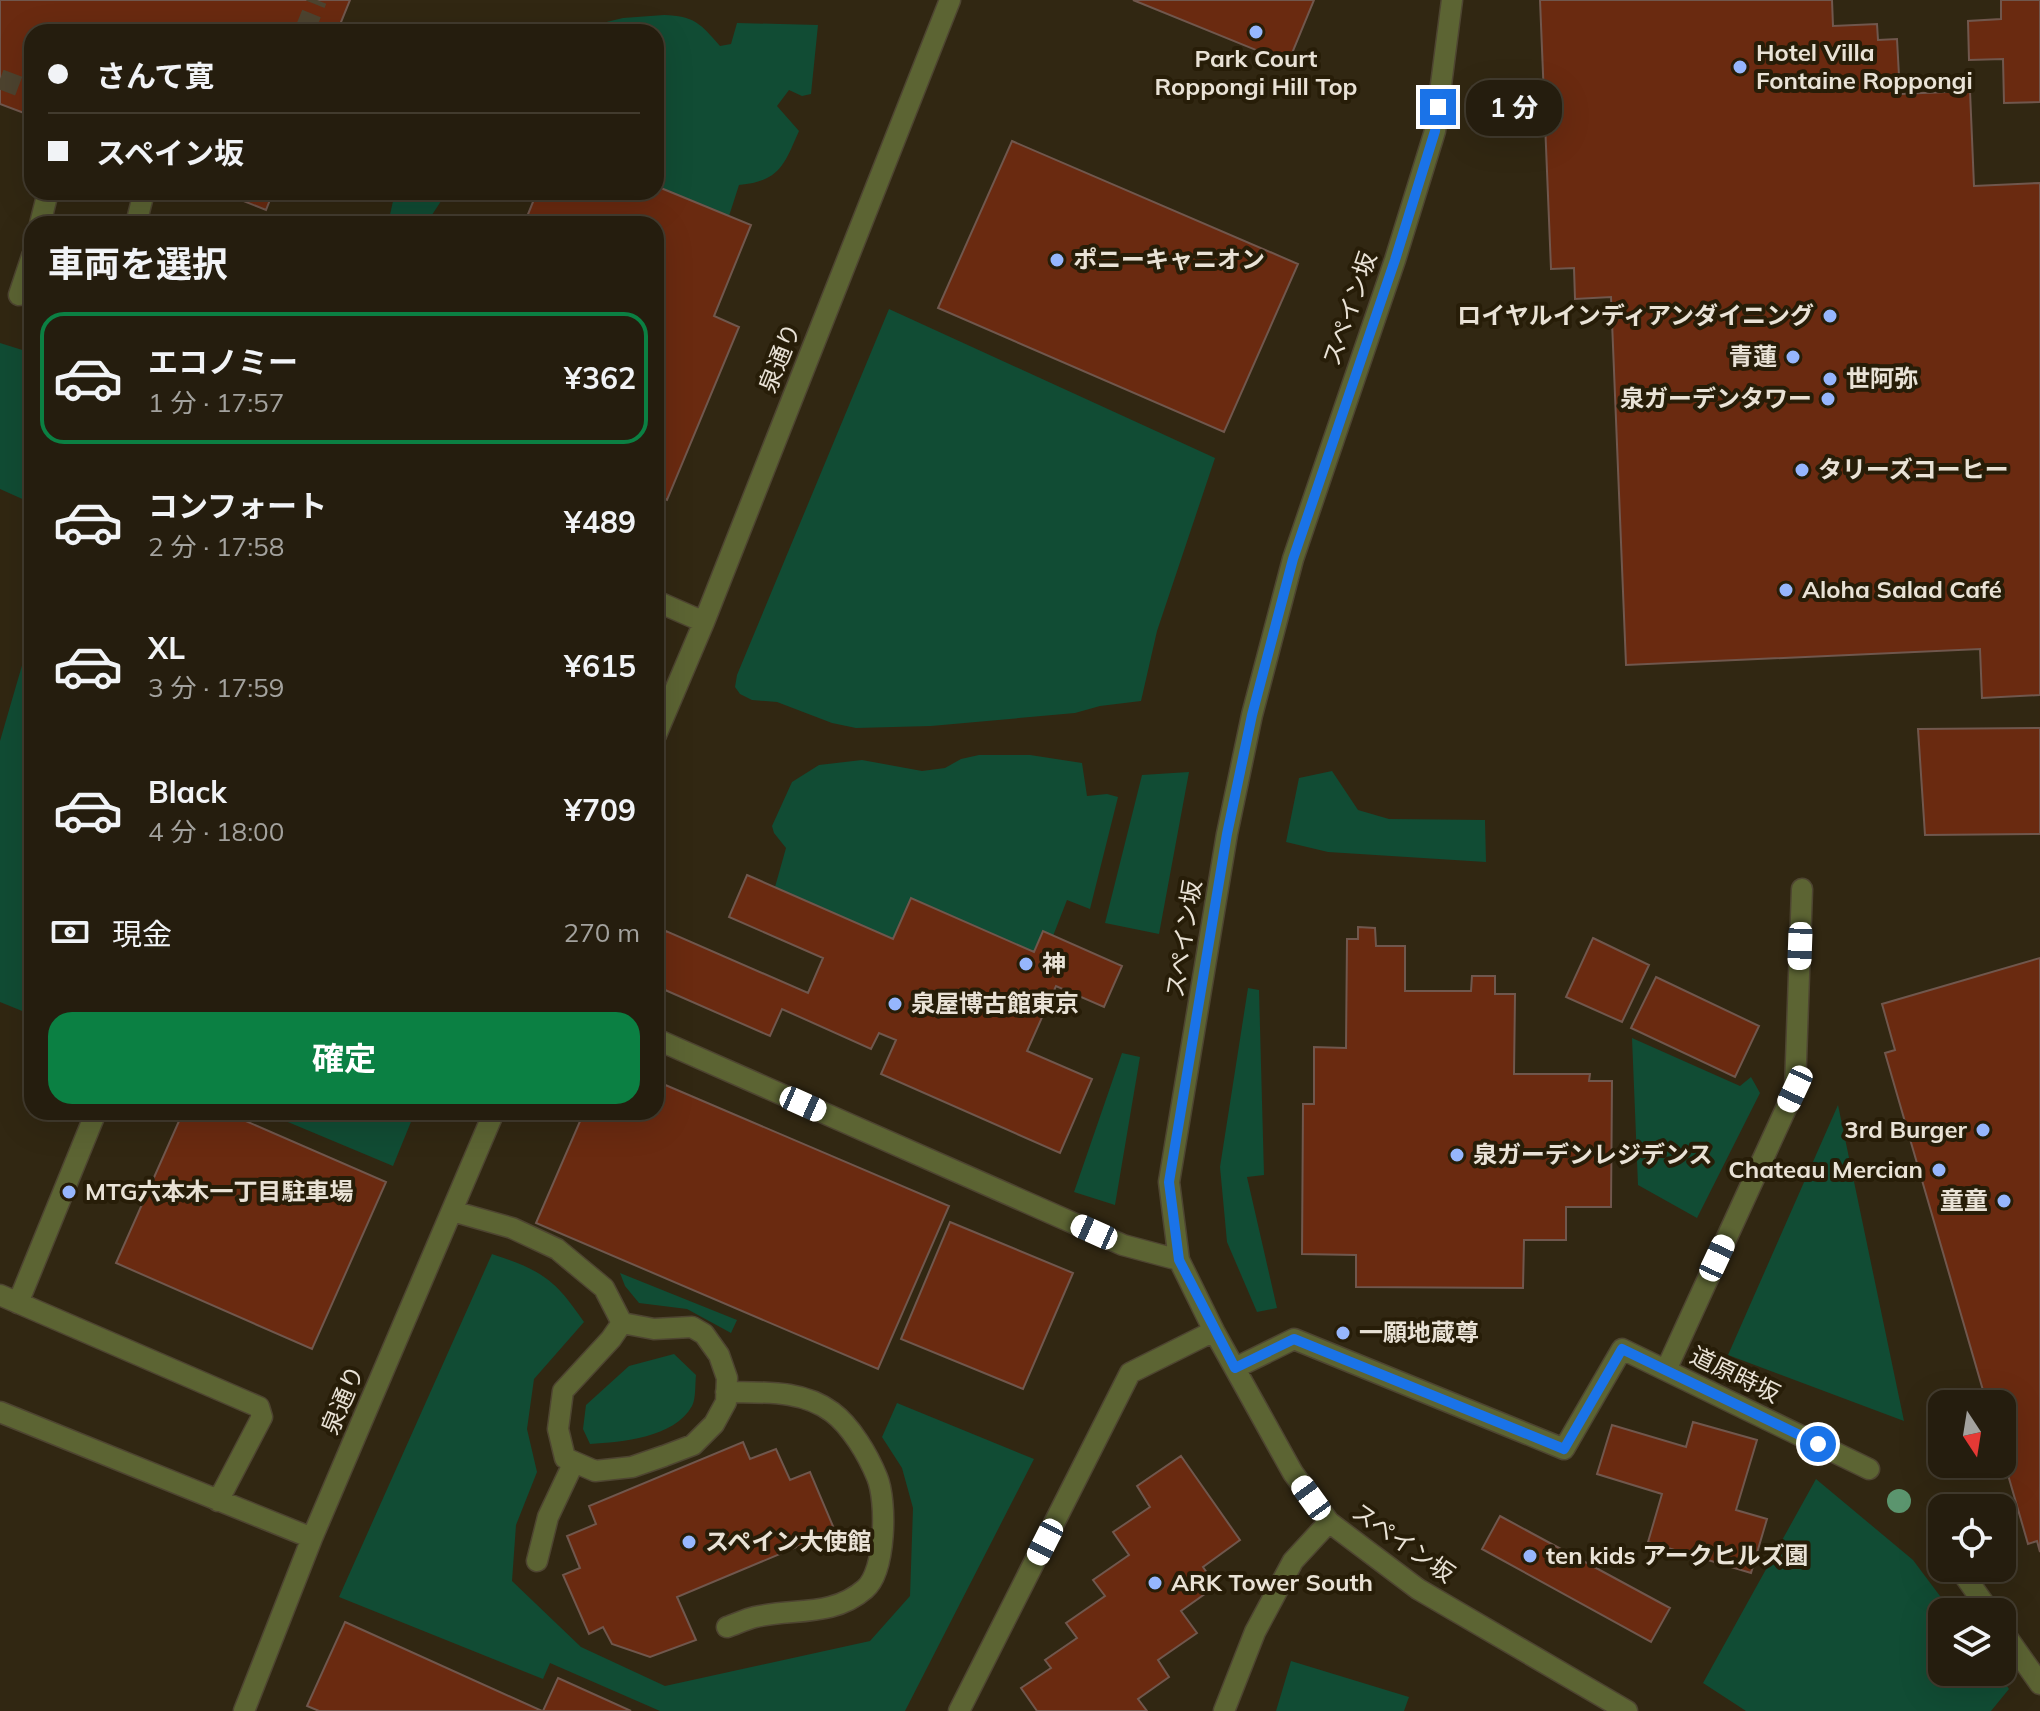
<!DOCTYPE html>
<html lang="ja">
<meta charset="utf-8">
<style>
:root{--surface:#251d0e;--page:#312a1c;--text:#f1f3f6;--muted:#a3a29e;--line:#423b2e;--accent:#0b8043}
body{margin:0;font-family:Mulish,"Noto Sans JP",sans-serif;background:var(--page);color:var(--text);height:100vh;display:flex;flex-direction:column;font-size:30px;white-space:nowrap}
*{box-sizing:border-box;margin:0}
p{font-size:26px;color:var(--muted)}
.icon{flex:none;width:44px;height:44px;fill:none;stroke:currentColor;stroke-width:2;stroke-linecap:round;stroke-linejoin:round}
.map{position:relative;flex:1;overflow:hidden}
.drawer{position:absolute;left:24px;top:216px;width:640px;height:904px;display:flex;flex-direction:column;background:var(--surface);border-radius:24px;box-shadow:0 8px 32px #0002,0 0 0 2px var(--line)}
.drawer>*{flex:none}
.guide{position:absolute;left:24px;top:24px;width:640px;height:176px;border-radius:24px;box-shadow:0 8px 32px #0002,0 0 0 2px var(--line);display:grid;align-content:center;height:176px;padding:0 24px;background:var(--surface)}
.needle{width:52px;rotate:168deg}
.buttons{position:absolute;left:1928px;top:1390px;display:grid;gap:16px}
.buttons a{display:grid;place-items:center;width:88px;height:88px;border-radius:16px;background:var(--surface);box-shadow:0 8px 32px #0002,0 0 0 2px var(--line);font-size:40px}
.end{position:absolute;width:36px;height:36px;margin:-18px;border:10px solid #1a73e8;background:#fff;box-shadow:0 0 0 4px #fff}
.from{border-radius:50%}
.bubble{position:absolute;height:56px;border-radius:24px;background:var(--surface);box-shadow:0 8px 32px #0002,0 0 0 2px var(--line);font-size:26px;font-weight:700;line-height:56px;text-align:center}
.car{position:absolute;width:24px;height:48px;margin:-24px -12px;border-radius:10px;box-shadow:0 0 6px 2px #0007;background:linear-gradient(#fff 24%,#345 0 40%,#fff 0 76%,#345 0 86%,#fff 0)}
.guide b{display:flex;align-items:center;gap:28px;height:76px;font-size:30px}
.guide b+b{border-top:2px solid var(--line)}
.guide i{width:20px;height:20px;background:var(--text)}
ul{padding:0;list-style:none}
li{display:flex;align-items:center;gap:24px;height:132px;margin:0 16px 12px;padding:0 8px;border:4px solid transparent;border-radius:24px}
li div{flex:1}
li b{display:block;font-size:30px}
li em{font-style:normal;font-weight:700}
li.current{border-color:var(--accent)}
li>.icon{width:72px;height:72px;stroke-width:1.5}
h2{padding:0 24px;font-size:36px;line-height:96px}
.pay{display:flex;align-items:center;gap:20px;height:88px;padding:0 24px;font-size:30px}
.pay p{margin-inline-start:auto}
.primary-button{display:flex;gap:16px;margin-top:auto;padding:16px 24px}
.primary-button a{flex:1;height:92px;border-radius:24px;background:var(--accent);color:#fff;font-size:32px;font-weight:700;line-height:92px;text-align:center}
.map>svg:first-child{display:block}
</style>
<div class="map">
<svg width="2040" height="1711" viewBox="0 0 2040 1711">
<rect width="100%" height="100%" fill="#312712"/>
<path fill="#114c34" d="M664,15C694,16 700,23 720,46L731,44L737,23L818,25L811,94L802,96L789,90L777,106L799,131C784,165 780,181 739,185L729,216L656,186V32H565L623,18Z
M395,192H447L426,224H388Z
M889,309L1215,458L1157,631L1141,701L1100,706L1075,713L931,726L856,728L832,723L777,702L752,700L740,694L735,687L737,675Z
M0,343L32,353V496L29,502L0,489Z
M32,631V1015L0,1002V741Z
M979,755H1030L1082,763L1087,796L1107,794L1118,797L1090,909L1067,900L1053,936L1043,931L1034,952L912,898L893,939L775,887L786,848L774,833L772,826L792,782L819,765L862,760L922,771L945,768L961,759Z
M1332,771L1358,810L1389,819L1485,820L1486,862L1328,852L1286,842L1299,778Z
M1189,772L1159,934L1105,923L1142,775Z
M1248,988L1259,990L1264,1175L1247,1177L1277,1308L1257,1312L1227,1242L1220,1167Z
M1632,1038L1740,1086L1751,1077L1760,1093L1697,1218L1638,1185Z
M1122,1053L1140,1057L1115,1205L1074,1192Z
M1838,1105L1904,1421L1728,1355Z
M264,1112H415L393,1166Z
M492,1254C542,1271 554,1278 584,1322L534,1379L527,1429L537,1472L516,1525L512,1581L581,1647L665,1686L870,1641L910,1596L913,1508L902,1468L882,1437L897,1403L1034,1459L905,1711H660L550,1663L543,1679L339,1597Z
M620,1273L737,1320L731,1333L687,1309L639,1303L625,1286Z
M674,1354L696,1375C695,1384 696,1399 692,1406C674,1438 622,1442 590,1444L583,1429L586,1405L629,1366Z
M1816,1479L1913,1560L1952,1612H1942V1672H1997L2009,1689L1991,1711H1746L1703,1683Z
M1291,1661L1409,1697L1404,1711H1276Z"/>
<path fill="#6a2a10" stroke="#70574d" stroke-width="2" d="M0,0H350L337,32H32V116L0,104Z
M1133,0H1314L1288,63Z
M1540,0H1832L1833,26L1877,24L1878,40L1897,39L1900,94L1970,91L1974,186L2040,183V695L1982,698L1980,649L1626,665L1611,297L1575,299L1574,268L1551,269Z
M2001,0H2040V102L2004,103L2003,59L1969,60L1968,21L2001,19Z
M1012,141L1298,264L1224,432L938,308Z
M656,186L751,225L714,316L739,327L667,500L656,495V224H524L537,192H656Z
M221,192H273L266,210Z
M2040,728V834L1925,835L1918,729Z
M747,875L893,939L911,898L1034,952L1043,931L1122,966L1104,1007L1056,986L1027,1051L1092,1079L1060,1153L881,1074L896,1040L879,1033L871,1049L782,1009L770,1036L656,986V954L666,931L808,993L823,958L729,917Z
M1358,927L1375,928L1376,946H1405V991H1471L1472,976H1495V994H1515L1514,1074H1590L1589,1081H1612L1611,1207H1566V1240H1524L1523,1288L1356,1287V1255L1302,1254L1303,1104H1314V1047L1346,1048L1347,939H1358Z
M1593,938L1649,965L1622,1022L1566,997Z
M2040,958V1552L2037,1541L2028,1544L2002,1454V1404H1987L1885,1053L1895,1050L1882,1004Z
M1656,977L1759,1026L1735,1077L1631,1028Z
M656,1081L949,1206L878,1369L536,1223L584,1112H656Z
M183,1112H225L386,1182L312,1349L116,1263Z
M950,1222L1073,1273L1023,1389L901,1339Z
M1693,1422L1757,1440L1736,1510L1767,1519L1751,1573L1648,1542L1662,1494L1597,1474L1612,1425L1686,1447Z
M743,1442L750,1459L776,1449L790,1480L810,1472L835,1531L677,1597L696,1640L650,1657L612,1644L603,1627L589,1634L563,1575L580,1568L567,1536L596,1524L589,1506Z
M1181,1456L1240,1540L1203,1567L1216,1586L1181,1611L1197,1633L1158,1660L1169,1677L1138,1699L1147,1711H1037L1021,1688L1051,1668L1045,1660L1077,1638L1066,1623L1105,1596L1093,1580L1129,1555L1113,1532L1150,1507L1137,1486Z
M1500,1516L1670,1608L1651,1642L1482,1549Z
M345,1622L542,1711H319L307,1706Z
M558,1678L631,1711H543Z"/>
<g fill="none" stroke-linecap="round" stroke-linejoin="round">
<path stroke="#4d432f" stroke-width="20" stroke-dasharray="20 10" stroke-linecap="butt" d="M304,32L317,0
M0,79L32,91"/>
<g stroke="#4e4531" stroke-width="23">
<path id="minor" d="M1452,0L1435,131L1395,260L1293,559L1252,715L1227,834L1169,1182L1179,1260L1214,1331L1293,1473L1329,1522L1418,1589L1627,1711
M40,224L48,192
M136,224L144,192
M19,295L32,256
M656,601L704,622
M656,735L704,622L950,0
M656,1039L1123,1245L1179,1260
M452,1211L512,1228L557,1249L604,1288L622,1323L654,1329L692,1327L704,1334L719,1355L727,1378L726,1402L714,1424L693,1445L664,1456L632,1467L595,1471L565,1458L558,1429L563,1391L611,1339L622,1323
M0,1295L259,1407L262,1417L218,1501
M18,1303L96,1112
M1235,1368L1294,1339L1564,1449L1622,1349L1869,1469
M1666,1370L1795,1089L1802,889
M726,1392C762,1393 801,1389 832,1412C851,1426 868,1455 877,1477C887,1501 886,1571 865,1589C833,1617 794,1608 755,1617C746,1619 736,1624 727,1627
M0,1412L312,1538
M1939,1539L1942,1543
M537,1561L548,1517L574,1462
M1959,1568L1990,1612
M2002,1630L2040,1684
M244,1711L312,1538L494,1112
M959,1711L1130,1373L1214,1331
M1224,1711L1255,1632L1293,1561L1329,1522"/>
</g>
<use href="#minor" stroke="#5c6433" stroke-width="20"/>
</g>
<circle fill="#5b956e" cx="1899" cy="1501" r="12"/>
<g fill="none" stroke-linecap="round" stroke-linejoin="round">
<path stroke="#1a73e8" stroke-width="10" d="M1438,107L1435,131L1395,260L1293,559L1252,715L1227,834L1169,1182L1179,1260L1235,1368L1294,1339L1564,1449L1622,1349L1818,1444"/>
</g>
<g fill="#96b6fd" stroke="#271d08" stroke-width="3">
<circle cx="1256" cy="32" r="8"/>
<circle cx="1740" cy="67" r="8"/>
<circle cx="1057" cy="260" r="8"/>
<circle cx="1830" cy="316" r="8"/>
<circle cx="1793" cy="357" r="8"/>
<circle cx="1830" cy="379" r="8"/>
<circle cx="1828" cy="399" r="8"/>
<circle cx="1802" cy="470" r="8"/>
<circle cx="1786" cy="590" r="8"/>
<circle cx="1026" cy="964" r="8"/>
<circle cx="895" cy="1004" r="8"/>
<circle cx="1983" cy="1130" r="8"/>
<circle cx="1457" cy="1155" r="8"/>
<circle cx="1939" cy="1170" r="8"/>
<circle cx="69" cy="1192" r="8"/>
<circle cx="2004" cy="1201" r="8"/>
<circle cx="1343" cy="1333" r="8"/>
<circle cx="689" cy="1542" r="8"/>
<circle cx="1530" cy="1556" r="8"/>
<circle cx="1155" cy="1583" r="8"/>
</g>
<g text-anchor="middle" stroke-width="8" stroke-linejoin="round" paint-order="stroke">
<g font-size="24" font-weight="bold" fill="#e9e2d6" stroke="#271d08" text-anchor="start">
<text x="1756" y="61">Hotel Villa<tspan x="1756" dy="28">Fontaine Roppongi</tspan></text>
<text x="1256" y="67" text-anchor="middle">Park Court<tspan x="1256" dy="28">Roppongi Hill Top</tspan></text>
<text x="1073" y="268">ポニーキャニオン</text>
<text x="1814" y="324" text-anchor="end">ロイヤルインディアンダイニング</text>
<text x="1777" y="365" text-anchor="end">青蓮</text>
<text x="1846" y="387">世阿弥</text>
<text x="1812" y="407" text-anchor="end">泉ガーデンタワー</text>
<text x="1818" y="478">タリーズコーヒー</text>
<text x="1802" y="598">Aloha Salad Café</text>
<text x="1042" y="972">神</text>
<text x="911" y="1012">泉屋博古館東京</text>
<text x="1967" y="1138" text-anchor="end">3rd Burger</text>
<text x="1473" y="1163">泉ガーデンレジデンス</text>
<text x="1923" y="1178" text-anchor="end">Chateau Mercian</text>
<text x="85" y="1200">MTG六本木一丁目駐車場</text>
<text x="1988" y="1209" text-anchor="end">童童</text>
<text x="1359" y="1341">一願地蔵尊</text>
<text x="705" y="1550">スペイン大使館</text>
<text x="1546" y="1564">ten kids アークヒルズ園</text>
<text x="1171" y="1591">ARK Tower South</text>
</g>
<g font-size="24" fill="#e9e2d6" stroke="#271d08">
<text transform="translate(1350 309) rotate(-71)" y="8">スペイン坂</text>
<text transform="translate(780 358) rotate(-68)" y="8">泉通り</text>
<text transform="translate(1184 939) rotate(-81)" y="8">スペイン坂</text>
<text transform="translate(1735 1375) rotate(26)" y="8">道原時坂</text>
<text transform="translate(343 1400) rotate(-67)" y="8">泉通り</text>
<text transform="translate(1403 1543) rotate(35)" y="8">スペイン坂</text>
</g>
</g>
</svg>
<div class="buttons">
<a><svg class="needle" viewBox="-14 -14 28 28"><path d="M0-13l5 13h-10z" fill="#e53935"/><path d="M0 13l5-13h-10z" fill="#a3a29e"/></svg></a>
<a><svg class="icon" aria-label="locate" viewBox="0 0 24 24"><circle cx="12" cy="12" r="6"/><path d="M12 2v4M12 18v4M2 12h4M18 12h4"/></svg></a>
<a><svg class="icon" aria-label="layers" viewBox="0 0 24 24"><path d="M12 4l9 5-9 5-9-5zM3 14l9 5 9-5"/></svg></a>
</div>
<i class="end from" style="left:1818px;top:1444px"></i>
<i class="end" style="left:1438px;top:107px"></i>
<div class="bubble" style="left:1466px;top:80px;width:96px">1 分</div>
<i class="car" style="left:1800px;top:946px;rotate:182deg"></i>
<i class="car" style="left:1795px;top:1089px;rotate:205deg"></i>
<i class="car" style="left:803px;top:1104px;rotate:114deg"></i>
<i class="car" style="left:1094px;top:1232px;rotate:294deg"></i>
<i class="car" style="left:1717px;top:1258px;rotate:25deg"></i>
<i class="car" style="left:1311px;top:1498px;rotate:324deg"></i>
<i class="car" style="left:1045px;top:1542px;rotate:207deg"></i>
<div class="guide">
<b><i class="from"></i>さんて寛</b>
<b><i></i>スペイン坂</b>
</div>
<section class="drawer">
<h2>車両を選択</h2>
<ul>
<li class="current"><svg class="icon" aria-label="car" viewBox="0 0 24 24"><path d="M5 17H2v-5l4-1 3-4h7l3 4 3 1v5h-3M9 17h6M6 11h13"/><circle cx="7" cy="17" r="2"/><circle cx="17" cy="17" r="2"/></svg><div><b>エコノミー</b><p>1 分 · 17:57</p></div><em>¥362</em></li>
<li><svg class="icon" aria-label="car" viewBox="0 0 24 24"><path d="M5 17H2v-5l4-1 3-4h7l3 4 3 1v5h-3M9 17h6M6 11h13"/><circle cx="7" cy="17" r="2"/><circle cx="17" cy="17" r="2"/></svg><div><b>コンフォート</b><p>2 分 · 17:58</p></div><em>¥489</em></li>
<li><svg class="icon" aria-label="car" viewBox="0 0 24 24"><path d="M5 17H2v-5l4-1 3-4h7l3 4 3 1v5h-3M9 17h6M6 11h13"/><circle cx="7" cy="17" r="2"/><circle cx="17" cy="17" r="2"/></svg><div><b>XL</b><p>3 分 · 17:59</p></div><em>¥615</em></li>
<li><svg class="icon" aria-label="car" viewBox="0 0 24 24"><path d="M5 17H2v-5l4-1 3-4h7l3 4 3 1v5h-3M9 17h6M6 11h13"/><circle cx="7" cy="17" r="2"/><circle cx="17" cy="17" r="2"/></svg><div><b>Black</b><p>4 分 · 18:00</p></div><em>¥709</em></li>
</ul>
<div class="pay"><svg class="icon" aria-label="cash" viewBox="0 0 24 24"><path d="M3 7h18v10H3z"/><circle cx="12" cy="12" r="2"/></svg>現金<p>270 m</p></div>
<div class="primary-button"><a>確定</a></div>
</section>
</div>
